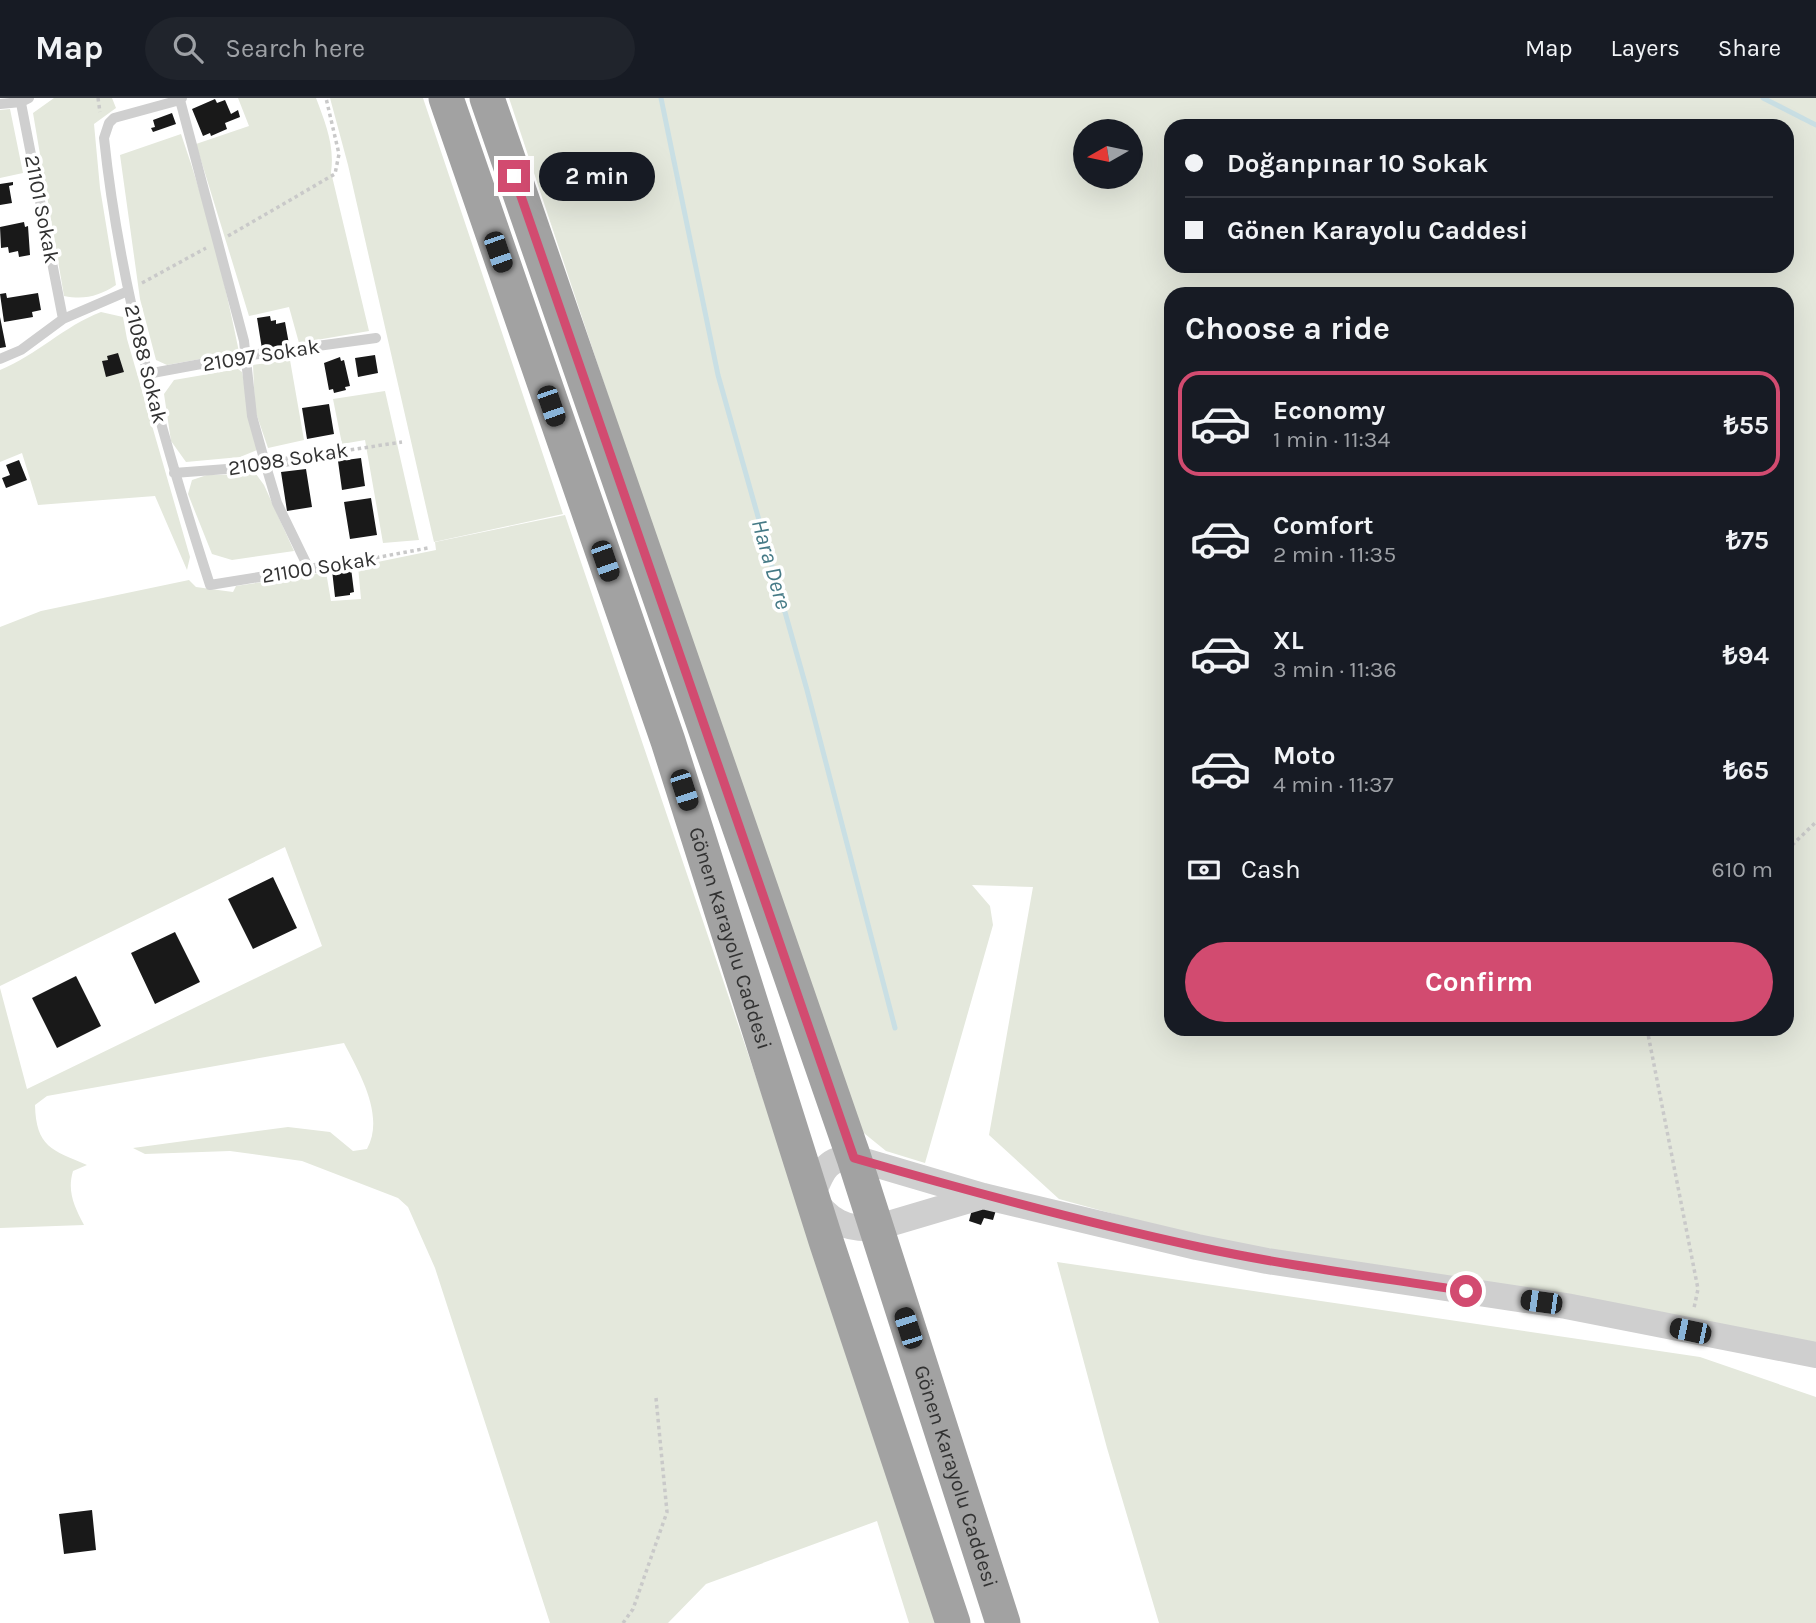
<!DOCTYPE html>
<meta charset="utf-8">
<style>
:root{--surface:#171b24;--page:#20242c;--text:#f1f3f6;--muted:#9ea1a6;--line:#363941;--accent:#d24b70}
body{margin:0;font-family:Karla,sans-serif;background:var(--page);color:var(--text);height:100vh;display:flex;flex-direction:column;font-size:26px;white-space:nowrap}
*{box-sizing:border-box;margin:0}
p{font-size:23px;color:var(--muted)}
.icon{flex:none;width:38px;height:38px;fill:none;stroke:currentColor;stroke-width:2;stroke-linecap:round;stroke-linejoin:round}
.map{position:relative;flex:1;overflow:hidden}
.details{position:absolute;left:1164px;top:189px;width:630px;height:749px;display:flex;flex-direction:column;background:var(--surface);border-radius:21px;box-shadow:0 7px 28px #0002}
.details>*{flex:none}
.top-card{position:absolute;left:1164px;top:21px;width:630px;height:154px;border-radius:21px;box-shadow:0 7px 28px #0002;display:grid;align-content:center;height:154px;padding:0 21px;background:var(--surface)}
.needle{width:46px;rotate:261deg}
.controls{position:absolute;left:1073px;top:21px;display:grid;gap:14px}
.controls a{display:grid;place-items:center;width:70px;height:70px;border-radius:50%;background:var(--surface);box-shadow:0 7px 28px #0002;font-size:35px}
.end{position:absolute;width:32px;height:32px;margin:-16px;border:9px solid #d24b70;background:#fff;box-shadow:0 0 0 4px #fff}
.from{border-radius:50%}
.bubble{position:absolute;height:49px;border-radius:24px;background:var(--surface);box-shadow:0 7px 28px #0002;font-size:23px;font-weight:700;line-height:49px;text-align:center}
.car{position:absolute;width:21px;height:42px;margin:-21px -10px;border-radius:9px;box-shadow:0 0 5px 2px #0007;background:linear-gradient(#222 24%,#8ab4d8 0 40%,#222 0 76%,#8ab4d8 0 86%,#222 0)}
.top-card b{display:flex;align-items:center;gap:24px;height:66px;font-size:26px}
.top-card b+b{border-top:2px solid var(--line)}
.top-card i{width:18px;height:18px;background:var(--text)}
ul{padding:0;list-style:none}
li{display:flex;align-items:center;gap:21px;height:105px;margin:0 14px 10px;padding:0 7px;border:4px solid transparent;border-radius:21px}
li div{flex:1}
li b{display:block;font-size:26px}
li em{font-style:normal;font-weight:700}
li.current{border-color:var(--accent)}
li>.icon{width:63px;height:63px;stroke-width:1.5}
h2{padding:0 21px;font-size:32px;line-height:84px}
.pay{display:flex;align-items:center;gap:18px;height:77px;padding:0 21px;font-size:26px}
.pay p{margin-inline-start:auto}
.primary-button{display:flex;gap:14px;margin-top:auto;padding:14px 21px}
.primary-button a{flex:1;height:80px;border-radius:42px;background:var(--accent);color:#fff;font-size:28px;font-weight:700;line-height:80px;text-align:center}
header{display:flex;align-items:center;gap:42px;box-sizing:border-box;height:98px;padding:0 35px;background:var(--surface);border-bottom:2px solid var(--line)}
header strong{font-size:33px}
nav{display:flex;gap:38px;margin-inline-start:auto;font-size:24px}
.search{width:490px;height:63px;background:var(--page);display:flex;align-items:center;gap:18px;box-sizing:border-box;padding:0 24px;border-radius:38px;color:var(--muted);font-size:26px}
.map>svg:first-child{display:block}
</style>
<header>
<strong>Map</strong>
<div class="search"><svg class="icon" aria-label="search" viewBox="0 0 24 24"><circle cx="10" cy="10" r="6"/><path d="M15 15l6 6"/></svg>Search here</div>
<nav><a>Map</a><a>Layers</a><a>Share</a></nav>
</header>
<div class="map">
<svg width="1816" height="1525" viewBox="0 0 1816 1525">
<rect width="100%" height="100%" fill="#fff"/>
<path fill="#e4e8dc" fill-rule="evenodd" d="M54,0H112L116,10L94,26L100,90L116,187C99,198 85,202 64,198L33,15Z
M238,0H316C325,24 335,48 331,74L369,233L299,245L289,209L249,218L196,46L249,28Z
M330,0H423L563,416L434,444L348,67Z
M509,0H1816V1247L1198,1139L1059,1101L989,1037L1033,789L972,787L990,808L993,827L925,1065L886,1053L854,1027L808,898ZM1171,28H1787V168H1171ZM1085,33H1130V79H1085ZM1171,196H1787V931H1171Z
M10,11L23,75L0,80V12Z
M181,36C206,107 224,180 239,254L167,267L156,262L140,201L120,57Z
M101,214L123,219L127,241L190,459L187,472L155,398L38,407L22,355L0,364V272C37,257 64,228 101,214Z
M290,262L304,342L268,350L255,312L253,267Z
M238,271L242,274L257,352L240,359L186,364L171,343L164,296L174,282Z
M385,293L419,442L383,445L365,342L342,346L333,301Z
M256,376L264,387L294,453L232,462L212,456L188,396L192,382L207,377Z
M565,417L759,988L936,1525H909L877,1423L706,1486L668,1525H550L435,1170L408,1109L398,1100L302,1063L230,1053L145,1056L133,1050L288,1029L330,1034L353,1053L367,1051C385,1018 360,976 344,945L47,998L35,1007C36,1049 52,1052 87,1067L73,1073C67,1093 74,1108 84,1127L0,1130V890L27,991L322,848L285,749L0,888V529L41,513L189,482L196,489L233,494L236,488L326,474L331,503L361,501L358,468L436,452L435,444Z
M1057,1164L1700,1259L1816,1299V1525H1159L1107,1350Z"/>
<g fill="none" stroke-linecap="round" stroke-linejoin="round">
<path stroke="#c9dfe4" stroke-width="5" d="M661,0L718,277L807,592L895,930
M1763,0L1816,27"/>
</g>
<path fill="#191919" d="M215,1L217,5L225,2L231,16L238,12L240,19L225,25L227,31L211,38L210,35L203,38L192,11Z
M172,15L176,26L153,34L151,30L155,29L153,22Z
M13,84V87L9,88L12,105L0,107V86Z
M24,124L25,129L28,128L30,157L19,159L18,153L9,155L8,149L1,150L0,129Z
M6,195L7,200L38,195L41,212L32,214L33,219L4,224L0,196Z
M270,218L271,223L276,222V226L285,224L289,246L262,251L257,220Z
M0,219L6,249L0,250Z
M118,255L124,274L106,279L102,263L108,262L107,258Z
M375,257L378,275L358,279L355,260Z
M340,259L341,263L344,262L350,288L345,289L346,292L334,295L333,291L329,292L324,265Z
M329,306L334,336L307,341L302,310Z
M361,360L365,388L342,392L338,363Z
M19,362L27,382L6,390L2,380L10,377L6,367Z
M306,371L312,409L287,413L281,374Z
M371,400L377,437L350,441L344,404Z
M351,470L354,494L350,495V497L335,499L332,472Z
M273,779L297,830L253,851L228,801Z
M175,834L200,884L155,906L131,855Z
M76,878L101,928L57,950L32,900Z
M974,1104L996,1112L993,1122L984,1120L981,1127L969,1123Z
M92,1412L96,1452L64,1456L59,1416Z"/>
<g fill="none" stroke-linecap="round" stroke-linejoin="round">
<path stroke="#c9c9c9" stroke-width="3.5" stroke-dasharray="3.5 3.5" stroke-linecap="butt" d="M98,0L100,14
M228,138L335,76L339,56L326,0
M142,185L206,150
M330,355L402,344
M369,461L428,450
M1787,752L1816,724
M1647,931L1698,1191L1694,1210
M623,1525L633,1511L667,1414L656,1300"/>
<path stroke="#cfcfcf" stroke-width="10" d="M20,0L63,221
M182,0L180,2L244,243L252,318L266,368L277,405L309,471
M180,2L114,20L109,25L104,40C120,193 163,341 210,487L357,463
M0,6L21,4L29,0
M0,261L21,252L63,221L128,193
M147,276L244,258L376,240
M174,375L266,368L318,357"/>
<path stroke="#cfcfcf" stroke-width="26" d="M983,1098L875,1130C846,1132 828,1123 812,1098C822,1075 825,1059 854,1060L983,1098L1197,1149L1267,1163L1566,1208L1816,1257"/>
<g stroke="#a2a2a2" stroke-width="35">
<path id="s1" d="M446,0L668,643L826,1143L953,1525"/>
<path id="s2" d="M487,0L854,1060L1003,1525"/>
</g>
</g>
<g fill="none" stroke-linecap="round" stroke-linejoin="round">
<path stroke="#d24b70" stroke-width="9" d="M514,78L854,1060C968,1093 1083,1124 1199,1149C1287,1168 1377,1179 1466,1193"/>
</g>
<g text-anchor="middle" stroke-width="7" stroke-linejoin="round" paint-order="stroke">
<g font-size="21" fill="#323232" stroke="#fff">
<text transform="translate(42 111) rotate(79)" y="7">21101 Sokak</text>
<text transform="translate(261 257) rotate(-9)" y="7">21097 Sokak</text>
<text transform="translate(146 266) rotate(76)" y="7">21088 Sokak</text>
<text transform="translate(288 361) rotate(-9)" y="7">21098 Sokak</text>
<text transform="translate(319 469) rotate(-9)" y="7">21100 Sokak</text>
<text dy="7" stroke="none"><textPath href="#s1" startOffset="887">Gönen Karayolu Caddesi</textPath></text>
<text dy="7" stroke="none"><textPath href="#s2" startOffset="1456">Gönen Karayolu Caddesi</textPath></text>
</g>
<g font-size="23" font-style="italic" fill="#457a86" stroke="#fff">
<text transform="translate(772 466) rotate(74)" y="8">Hara Dere</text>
</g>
</g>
</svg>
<div class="controls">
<a><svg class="needle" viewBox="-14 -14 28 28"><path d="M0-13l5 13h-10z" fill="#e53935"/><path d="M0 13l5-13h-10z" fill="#9ea1a6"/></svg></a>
</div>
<i class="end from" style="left:1466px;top:1193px"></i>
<i class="end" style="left:514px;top:78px"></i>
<div class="bubble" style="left:539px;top:54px;width:116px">2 min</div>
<i class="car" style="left:498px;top:154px;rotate:161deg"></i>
<i class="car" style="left:551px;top:308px;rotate:161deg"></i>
<i class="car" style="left:605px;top:463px;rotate:161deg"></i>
<i class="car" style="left:684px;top:692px;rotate:162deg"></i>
<i class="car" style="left:1541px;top:1204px;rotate:278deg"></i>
<i class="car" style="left:908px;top:1230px;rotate:342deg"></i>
<i class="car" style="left:1690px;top:1233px;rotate:282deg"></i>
<div class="top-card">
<b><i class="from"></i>Doğanpınar 10 Sokak</b>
<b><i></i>Gönen Karayolu Caddesi</b>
</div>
<section class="details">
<h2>Choose a ride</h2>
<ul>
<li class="current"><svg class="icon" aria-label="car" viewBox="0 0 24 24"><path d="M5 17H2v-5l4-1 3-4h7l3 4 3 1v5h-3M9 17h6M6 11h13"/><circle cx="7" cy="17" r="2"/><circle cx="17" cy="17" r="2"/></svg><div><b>Economy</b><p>1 min · 11:34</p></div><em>₺55</em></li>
<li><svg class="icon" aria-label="car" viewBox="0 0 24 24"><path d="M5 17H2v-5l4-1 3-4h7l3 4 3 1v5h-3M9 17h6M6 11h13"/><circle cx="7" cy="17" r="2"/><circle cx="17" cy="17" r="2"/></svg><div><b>Comfort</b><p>2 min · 11:35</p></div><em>₺75</em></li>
<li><svg class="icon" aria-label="car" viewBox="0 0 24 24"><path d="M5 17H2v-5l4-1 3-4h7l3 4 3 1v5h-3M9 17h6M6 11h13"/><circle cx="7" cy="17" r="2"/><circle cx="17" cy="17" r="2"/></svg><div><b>XL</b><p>3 min · 11:36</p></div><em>₺94</em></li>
<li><svg class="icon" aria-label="car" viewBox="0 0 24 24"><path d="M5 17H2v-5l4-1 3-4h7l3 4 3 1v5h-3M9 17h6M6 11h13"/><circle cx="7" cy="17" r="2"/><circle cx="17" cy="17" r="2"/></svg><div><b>Moto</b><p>4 min · 11:37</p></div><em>₺65</em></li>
</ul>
<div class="pay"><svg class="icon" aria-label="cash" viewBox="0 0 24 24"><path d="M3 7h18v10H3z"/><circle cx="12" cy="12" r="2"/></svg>Cash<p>610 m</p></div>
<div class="primary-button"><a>Confirm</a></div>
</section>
</div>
